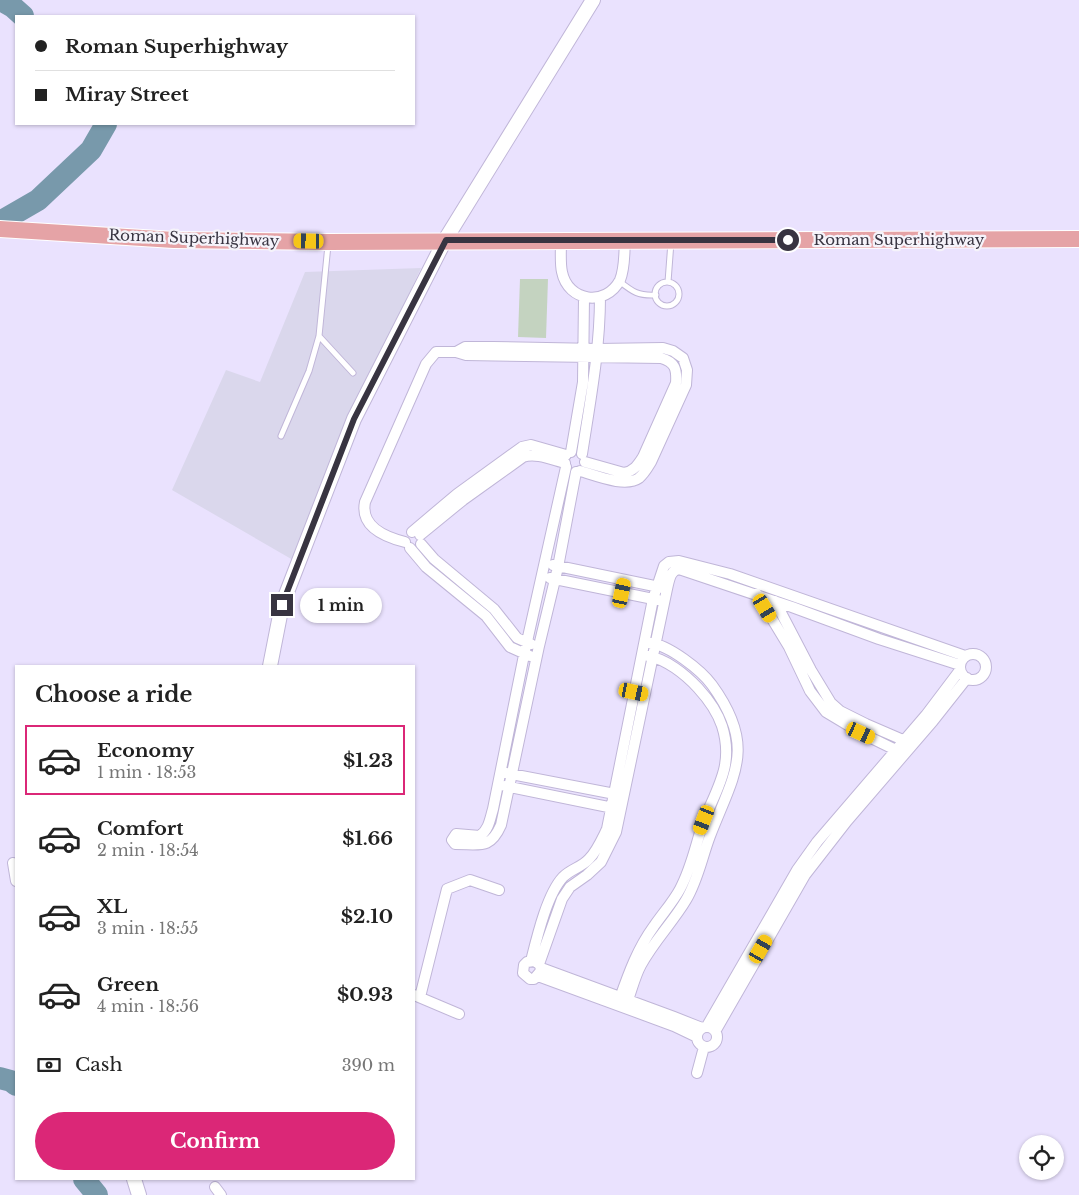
<!DOCTYPE html>
<meta charset="utf-8">
<style>
:root{--surface:#fff;--page:#f2f2f2;--text:#222;--muted:#767676;--line:#e0e0e0;--accent:#db2777}
body{margin:0;font-family:"Libre Baskerville",serif;background:var(--page);color:var(--text);height:100vh;display:flex;flex-direction:column;font-size:19px;white-space:nowrap}
*{box-sizing:border-box;margin:0}
p{font-size:16px;color:var(--muted)}
.icon{flex:none;width:28px;height:28px;fill:none;stroke:currentColor;stroke-width:2;stroke-linecap:round;stroke-linejoin:round}
.map{position:relative;flex:1;overflow:hidden}
.details{position:absolute;left:15px;top:665px;width:400px;height:515px;display:flex;flex-direction:column;background:var(--surface);border-radius:0px;box-shadow:0 1px 4px #0004}
.details>*{flex:none}
.top-card{position:absolute;left:15px;top:15px;width:400px;height:110px;border-radius:0px;box-shadow:0 1px 4px #0004;display:grid;align-content:center;height:110px;padding:0 20px;background:var(--surface)}
.buttons{position:absolute;left:1019px;top:1135px;display:grid;gap:10px}
.buttons a{display:grid;place-items:center;width:45px;height:45px;border-radius:50%;background:var(--surface);box-shadow:0 1px 4px #0004;font-size:25px}
.end{position:absolute;width:22px;height:22px;margin:-11px;border:6px solid #383441;background:#fff;box-shadow:0 0 0 2px #fff}
.from{border-radius:50%}
.bubble{position:absolute;height:35px;border-radius:18px;background:var(--surface);box-shadow:0 1px 4px #0004;font-size:16px;font-weight:700;line-height:35px;text-align:center}
.car{position:absolute;width:15px;height:30px;margin:-15px -8px;border-radius:6px;box-shadow:0 0 4px 1px #0007;background:linear-gradient(#f5c518 24%,#345 0 40%,#f5c518 0 76%,#345 0 86%,#f5c518 0)}
.top-card b{display:flex;align-items:center;gap:18px;height:48px;font-size:19px}
.top-card b+b{border-top:1px solid var(--line)}
.top-card i{width:12px;height:12px;background:var(--text)}
ul{padding:0;list-style:none}
li{display:flex;align-items:center;gap:15px;height:70px;margin:0 10px 8px;padding:0 10px;border:2px solid transparent;border-radius:0px}
li div{flex:1}
li b{display:block;font-size:19px}
li em{font-style:normal;font-weight:700}
li.on{border-color:var(--accent)}
li>.icon{width:45px;height:45px;stroke-width:1.5}
h2{padding:0 20px;font-size:22px;line-height:60px}
.pay{display:flex;align-items:center;gap:12px;height:55px;padding:0 20px;font-size:19px}
.pay p{margin-inline-start:auto}
.action{display:flex;gap:10px;margin-top:auto;padding:10px 20px}
.action a{flex:1;height:58px;border-radius:30px;background:var(--accent);color:#fff;font-size:20px;font-weight:700;line-height:58px;text-align:center}
.map>svg:first-child{display:block}
</style>
<div class="map">
<svg width="1079" height="1195" viewBox="0 0 1079 1195">
<rect width="100%" height="100%" fill="#eae2fe"/>
<path fill="#dad7ec" d="M421,268L353,417L293,560L172,490L226,370L260,382L305,272Z"/>
<path fill="#c4d3c0" d="M520,279H548L546,338L518,337Z"/>
<g fill="none" stroke-linecap="round" stroke-linejoin="round">
<path stroke="#7899ab" stroke-width="22" d="M1,0L13,7L23,16
M0,222L38,200L91,150L106,124
M0,1078L11,1081L16,1085
M84,1179L97,1195"/>
<g stroke="#c0b6d8" stroke-width="7">
<path id="lane" d="M619,281C633,292 638,296 656,295
M668,282L671,242
M655 294a12 12 0 1 1 24 0a12 12 0 1 1-24 0Z
M319,336L353,373
M281,436L309,371L319,336L328,245"/>
</g>
<g stroke="#c0b6d8" stroke-width="12">
<path id="street" d="M561,241C561,251 560,263 562,272C568,302 606,307 620,280C625,268 624,254 625,241
M456,352L465,347H493L598,349L663,348L673,351L683,358L687,370L686,385L651,462C648,467 644,474 639,478C625,488 595,475 580,471
M571,452L583,382L584,297
M582,454C590,402 600,350 600,297
M566,467L524,655L493,809C490,819 489,829 480,836L456,834L452,840L455,844C480,844 490,850 501,825L539,646L558,567L576,472
M412,532L457,494L522,447L531,445L566,455
M420,535L463,500L523,457C535,452 553,460 565,463
M405,542C385,537 360,527 365,502L426,364L436,352H456L466,355L661,358C675,362 677,369 676,383L643,457C638,465 634,471 624,473L585,462
M421,544L434,559L494,609L517,638L531,644
M410,548L426,567L486,616L510,647L530,656
M553,565L664,588
M550,578L658,600
M757,594L789,647L810,691L826,712L861,733L900,752
M775,601L811,670L831,703L840,711L866,724L910,743
M960 667a13 13 0 1 1 26 0a13 13 0 1 1-26 0Z
M506,773L620,795
M505,786L618,809
M13,863L16,881
M531,961C537,937 547,894 563,877C571,869 582,867 589,859C597,851 602,839 607,829L653,599L664,566L669,562L679,561L730,574L965,656
M539,964L562,899L570,887L587,875L601,862L616,832L667,589C669,581 670,570 679,569L792,607L879,639L960,665
M541,968L540,972L534,979H530L523,973L524,965L527,962L534,961L539,964L541,968L674,1017L702,1028
M538,976L674,1026L697,1037
M414,995L459,1014
M420,997L447,889L470,880L499,890
M620,998C629,972 638,948 654,926C663,913 673,902 680,889C692,867 696,843 704,820C718,786 734,764 722,726C717,711 709,700 698,688C685,674 666,659 648,656
M628,1000C632,989 635,976 641,965C654,941 673,922 686,900C698,880 702,857 710,836C734,774 757,747 712,685C701,670 669,645 650,643
M707,1026L797,870L817,842L926,715L960,670
M697 1037a10 10 0 1 1 20 0a10 10 0 1 1-20 0Z
M716,1030L805,875L847,821L933,721L967,678
M697,1073L704,1047
M215,1187L221,1195"/>
</g>
<g stroke="#c0b6d8" stroke-width="16">
<path id="secondary" d="M270,666L282,605L354,419L445,240L593,0
M134,1179L139,1195"/>
</g>
<g stroke="#fff" stroke-width="18">
<path id="primary" d="M0,229L174,240L328,242L1079,239"/>
</g>
<use href="#lane" stroke="#fff" stroke-width="5"/>
<use href="#street" stroke="#fff" stroke-width="10"/>
<use href="#secondary" stroke="#fff" stroke-width="14"/>
<use href="#primary" stroke="#e5a3a6" stroke-width="16"/>
</g>
<g fill="none" stroke-linecap="round" stroke-linejoin="round">
<path stroke="#383441" stroke-width="6" d="M282,605L354,419L446,240H788"/>
</g>
<g text-anchor="middle" stroke-width="4.5" stroke-linejoin="round" paint-order="stroke">
<g font-size="15" fill="#383441" stroke="#f5f3fa">
<text transform="translate(194 238) rotate(2)" y="5">Roman Superhighway</text>
<text x="899" y="245">Roman Superhighway</text>
</g>
</g>
</svg>
<div class="buttons">
<a><svg class="icon" aria-label="locate" viewBox="0 0 24 24"><circle cx="12" cy="12" r="6"/><path d="M12 2v4M12 18v4M2 12h4M18 12h4"/></svg></a>
</div>
<i class="end from" style="left:788px;top:240px"></i>
<i class="end" style="left:282px;top:605px"></i>
<div class="bubble" style="left:300px;top:588px;width:82px">1 min</div>
<i class="car" style="left:309px;top:241px;rotate:271deg"></i>
<i class="car" style="left:622px;top:593px;rotate:12deg"></i>
<i class="car" style="left:765px;top:608px;rotate:149deg"></i>
<i class="car" style="left:634px;top:692px;rotate:102deg"></i>
<i class="car" style="left:861px;top:733px;rotate:115deg"></i>
<i class="car" style="left:704px;top:820px;rotate:201deg"></i>
<i class="car" style="left:761px;top:949px;rotate:30deg"></i>
<div class="top-card">
<b><i class="from"></i>Roman Superhighway</b>
<b><i></i>Miray Street</b>
</div>
<section class="details">
<h2>Choose a ride</h2>
<ul>
<li class="on"><svg class="icon" aria-label="car" viewBox="0 0 24 24"><path d="M5 17H2v-5l4-1 3-4h7l3 4 3 1v5h-3M9 17h6M6 11h13"/><circle cx="7" cy="17" r="2"/><circle cx="17" cy="17" r="2"/></svg><div><b>Economy</b><p>1 min · 18:53</p></div><em>$1.23</em></li>
<li><svg class="icon" aria-label="car" viewBox="0 0 24 24"><path d="M5 17H2v-5l4-1 3-4h7l3 4 3 1v5h-3M9 17h6M6 11h13"/><circle cx="7" cy="17" r="2"/><circle cx="17" cy="17" r="2"/></svg><div><b>Comfort</b><p>2 min · 18:54</p></div><em>$1.66</em></li>
<li><svg class="icon" aria-label="car" viewBox="0 0 24 24"><path d="M5 17H2v-5l4-1 3-4h7l3 4 3 1v5h-3M9 17h6M6 11h13"/><circle cx="7" cy="17" r="2"/><circle cx="17" cy="17" r="2"/></svg><div><b>XL</b><p>3 min · 18:55</p></div><em>$2.10</em></li>
<li><svg class="icon" aria-label="car" viewBox="0 0 24 24"><path d="M5 17H2v-5l4-1 3-4h7l3 4 3 1v5h-3M9 17h6M6 11h13"/><circle cx="7" cy="17" r="2"/><circle cx="17" cy="17" r="2"/></svg><div><b>Green</b><p>4 min · 18:56</p></div><em>$0.93</em></li>
</ul>
<div class="pay"><svg class="icon" aria-label="cash" viewBox="0 0 24 24"><path d="M3 7h18v10H3z"/><circle cx="12" cy="12" r="2"/></svg>Cash<p>390 m</p></div>
<div class="action"><a>Confirm</a></div>
</section>
</div>
